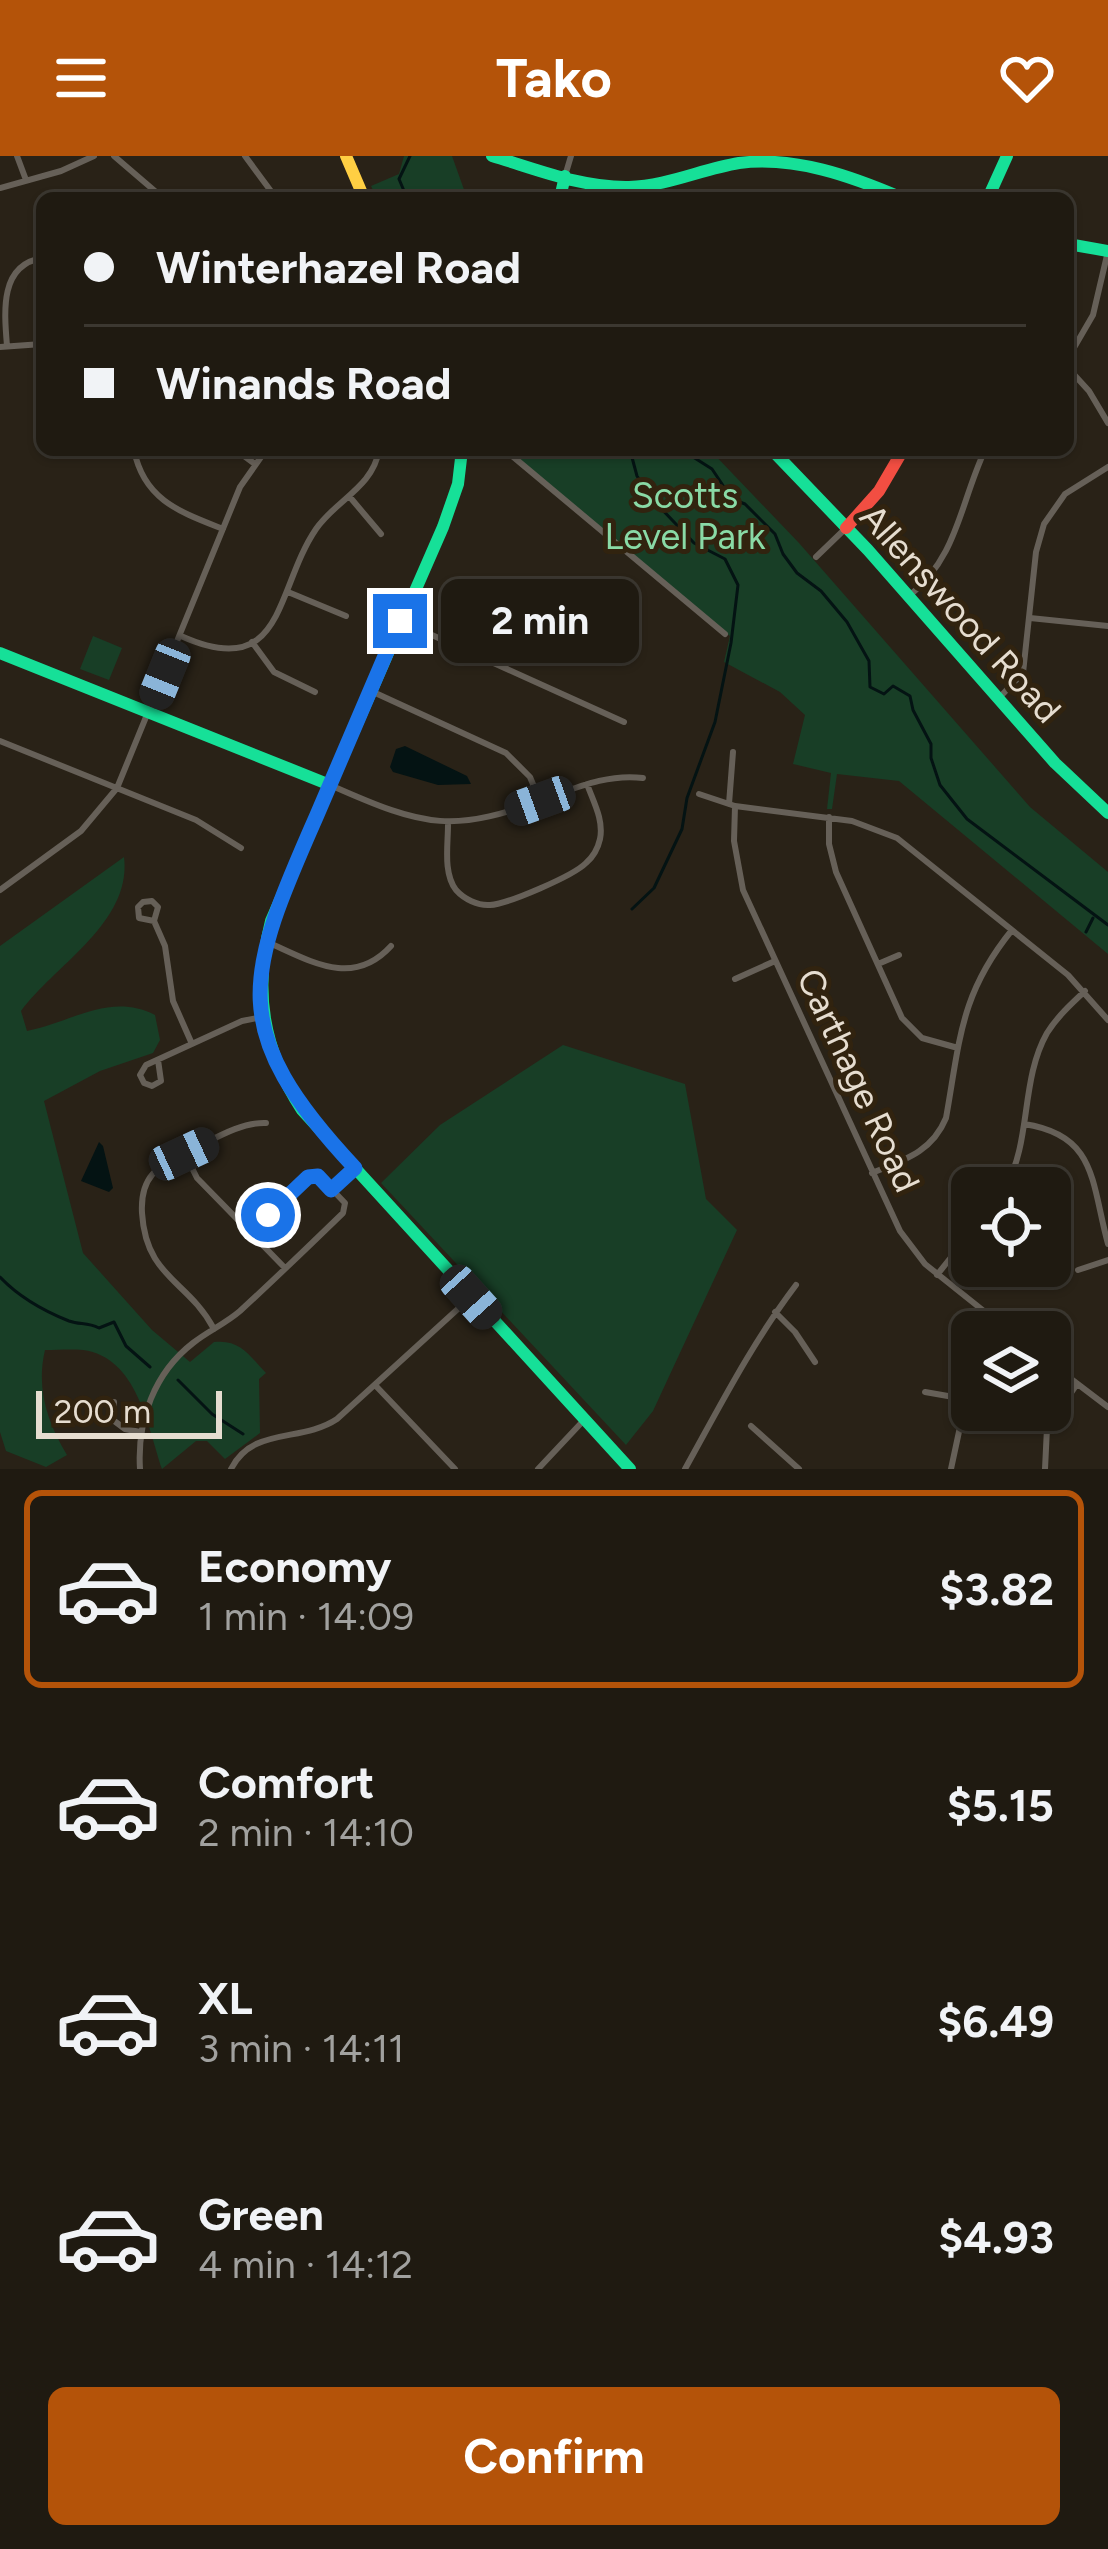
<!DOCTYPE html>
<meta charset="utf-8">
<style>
:root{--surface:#1f1a11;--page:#2c271f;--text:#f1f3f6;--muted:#a1a19f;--line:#3c3831;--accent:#b45309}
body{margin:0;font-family:Figtree,sans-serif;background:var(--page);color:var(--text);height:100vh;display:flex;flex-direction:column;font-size:45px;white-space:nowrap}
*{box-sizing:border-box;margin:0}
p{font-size:39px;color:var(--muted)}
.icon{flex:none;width:66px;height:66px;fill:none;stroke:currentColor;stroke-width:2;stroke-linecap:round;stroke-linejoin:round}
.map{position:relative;height:1313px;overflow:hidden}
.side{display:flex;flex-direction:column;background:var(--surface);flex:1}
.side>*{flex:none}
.top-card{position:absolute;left:36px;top:36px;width:1038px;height:264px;border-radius:18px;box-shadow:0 3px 9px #0004,0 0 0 3px var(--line);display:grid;align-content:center;height:264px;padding:0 48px;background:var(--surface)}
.controls{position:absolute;left:951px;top:1011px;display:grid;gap:24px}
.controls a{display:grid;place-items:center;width:120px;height:120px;border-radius:18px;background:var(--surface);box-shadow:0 3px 9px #0004,0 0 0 3px var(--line);font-size:60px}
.scale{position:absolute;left:36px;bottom:30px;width:186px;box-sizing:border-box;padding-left:12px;border:6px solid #e6ddd0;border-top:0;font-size:33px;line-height:42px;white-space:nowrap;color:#e6ddd0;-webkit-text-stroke:9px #31230f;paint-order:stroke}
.end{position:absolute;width:54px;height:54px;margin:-27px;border:15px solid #1a73e8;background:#fff;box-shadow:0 0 0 6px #fff}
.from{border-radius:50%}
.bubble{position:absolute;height:84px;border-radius:18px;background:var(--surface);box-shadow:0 3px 9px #0004,0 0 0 3px var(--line);font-size:39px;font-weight:700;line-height:84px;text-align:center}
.car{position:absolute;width:36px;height:72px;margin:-36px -18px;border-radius:15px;box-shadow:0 0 9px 3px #0007;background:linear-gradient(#222 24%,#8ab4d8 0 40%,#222 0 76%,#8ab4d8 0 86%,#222 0)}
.top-card b{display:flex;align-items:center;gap:42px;height:114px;font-size:45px}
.top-card b+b{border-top:3px solid var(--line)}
.top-card i{width:30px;height:30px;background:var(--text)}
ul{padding:21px 0 0;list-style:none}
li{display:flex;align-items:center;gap:36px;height:198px;margin:0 24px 18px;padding:0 24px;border:6px solid transparent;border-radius:18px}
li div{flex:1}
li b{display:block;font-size:45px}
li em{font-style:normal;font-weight:700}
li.current{border-color:var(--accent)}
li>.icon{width:108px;height:108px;stroke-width:1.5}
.button{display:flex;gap:24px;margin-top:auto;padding:24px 48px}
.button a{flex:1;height:138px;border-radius:18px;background:var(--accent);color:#fff;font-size:48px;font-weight:700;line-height:138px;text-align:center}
header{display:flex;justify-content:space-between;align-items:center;height:156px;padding:0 48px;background:var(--accent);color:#fff;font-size:54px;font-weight:700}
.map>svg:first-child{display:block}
</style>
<header><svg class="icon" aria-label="menu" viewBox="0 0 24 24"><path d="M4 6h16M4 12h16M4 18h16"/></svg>Tako<svg class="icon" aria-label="heart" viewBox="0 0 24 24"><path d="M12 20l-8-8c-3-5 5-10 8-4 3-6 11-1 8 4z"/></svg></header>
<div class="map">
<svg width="1108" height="1313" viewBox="0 0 1108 1313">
<rect width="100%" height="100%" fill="#292217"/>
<path fill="#183e26" d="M404,0H452L467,42H377L371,30L399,18Z
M508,294H710L799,387L1030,651L1108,716V798L899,625L837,618L832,653H827L831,617L793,608L805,559L780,536L724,506L730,480Z
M93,480L122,492L109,524L80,513Z
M124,701C132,766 56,808 21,855L27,875C72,866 110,836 155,859L160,884L153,897L100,915L44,945L83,1097L152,1174L190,1206L214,1186C240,1183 249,1199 266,1217L259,1223L260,1277L225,1303L207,1285H196L162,1313C148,1271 137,1201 83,1194C71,1193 57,1194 45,1194C36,1232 47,1266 67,1299L46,1311L6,1295L0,1276V790Z
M563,889L685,928L706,1043L737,1074L653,1255L626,1289L381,1027L440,969Z"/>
<path fill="#041313" d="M405,590L467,620L471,628L438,629L393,616L390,611L396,593Z
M99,986L103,990L113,1032L109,1036L81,1025Z"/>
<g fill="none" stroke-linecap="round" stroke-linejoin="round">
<path stroke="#041313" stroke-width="3" d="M407,42L399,23L410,0
M630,294L637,320L653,344L694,387L725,403L738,429L731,487L715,566L687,642L682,673L654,732L632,753
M682,294L712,313L732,343L745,348L775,378L783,398L797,417L821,435L847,466L869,505L870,531L884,538L893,530L910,540L913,554L931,588V602L940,629L967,663L1108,769
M1086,776L1093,762
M0,1121C18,1140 44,1155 69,1165C80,1169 87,1166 99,1172L114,1166L126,1190L150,1211
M178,1224L212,1258L243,1278"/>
<path stroke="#666058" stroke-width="6" d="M17,0L26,24
M114,0L163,42
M245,0L276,42
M565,20L571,0
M0,32L61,15L94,0
M7,190C4,154 0,109 42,102
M0,191L42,188
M1068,202L1093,159L1108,95
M1068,212L1089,235L1108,267
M134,294C144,344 180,356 223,373
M236,294L255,308
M505,294L725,478
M349,340L381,378
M816,401L846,372
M288,436L346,460
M909,440C958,401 960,347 985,294
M1030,462L1108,470
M401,465L624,566
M181,480C285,527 275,433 316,373C336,344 373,331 379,294
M252,486L274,516L315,536
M371,535L506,597L530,621L540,645
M998,543L1023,517L1036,396L1044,368L1065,338L1108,311
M0,585L196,664L241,692
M330,629C427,672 452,678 553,640C583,629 611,618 643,622
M699,638L735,650L852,665L897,682L1068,819L1108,864
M729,648L733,596
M735,650L734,685L743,734L900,1075L925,1108L1010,1176
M829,661V688L836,716L902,862L922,882L958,892
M448,669C448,689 443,717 456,734C464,743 478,750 490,749C508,748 573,720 586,707C593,701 598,692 600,683C604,664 593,645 587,628
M0,734L81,675L117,632L240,331L266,294
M154,765L139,762L138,751L143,746L152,745L158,751L154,765L165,790L173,845L192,888
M265,785C309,804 352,833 391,790
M878,808L899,799
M735,823L775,805
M158,904L161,925L152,930L144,927L140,919L146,909L242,865L262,861
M1024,968C1097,979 1091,1026 1108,1088
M185,998L197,1022L285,1112
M872,1017C904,1004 932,996 946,962C960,884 960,838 1012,774
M1005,1032C1032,985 1020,925 1047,877C1057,861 1071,848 1085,835
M331,1034L355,1013
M1078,1114L1108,1104
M937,1119L972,1075
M775,1156L795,1176L815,1206
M214,1173C188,1124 146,1122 142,1057C140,1021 157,1010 187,996C211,985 239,966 266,967
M1050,1207L1108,1251
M375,1229L455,1313
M925,1236L965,1243
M114,1246L113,1264L125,1273L140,1276
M751,1270L799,1313
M140,1313C137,1265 154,1217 193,1187C208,1175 225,1168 240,1155C275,1123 309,1090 343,1057L345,1047L321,1022L311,1019L251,1076
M231,1313C253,1270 301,1287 337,1263L471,1141
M538,1313L584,1264
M685,1313C720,1250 752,1187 796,1129
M951,1313L972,1215
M1045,1313L1047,1272L1077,1228"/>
<path stroke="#16e098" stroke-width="12" d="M492,0C536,13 582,32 629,31C667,30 702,13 739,7C795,0 851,20 902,42
M560,42L565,20
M988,42L1007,0
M1068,88L1108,95
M462,294L458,328L443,371L271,765C253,835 263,894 302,954L630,1313
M772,294L868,394L1055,607L1108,657
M0,497L330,629"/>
<path stroke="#ffcf43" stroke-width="12" d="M346,0L364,42"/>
<path stroke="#f24e42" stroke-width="12" d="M846,372L879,335L903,294"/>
</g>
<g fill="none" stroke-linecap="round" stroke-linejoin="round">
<path stroke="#1a73e8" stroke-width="15" d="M268,1059L308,1021L318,1020L331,1034L355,1012C225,873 245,822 317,659C345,594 372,529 400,465"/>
</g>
<g text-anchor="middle" stroke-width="10" stroke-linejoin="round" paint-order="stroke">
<g font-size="36" fill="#89daa6" stroke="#31230f">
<text x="685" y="352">Scotts<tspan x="685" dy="41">Level Park</tspan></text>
</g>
<g font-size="36" fill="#e6ddd0" stroke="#31230f">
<text transform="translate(961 457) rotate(48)" y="13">Allenswood Road</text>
<text transform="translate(859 924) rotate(65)" y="13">Carthage Road</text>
</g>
</g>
</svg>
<div class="controls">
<a><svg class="icon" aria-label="locate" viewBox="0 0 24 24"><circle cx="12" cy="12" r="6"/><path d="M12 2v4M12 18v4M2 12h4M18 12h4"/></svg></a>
<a><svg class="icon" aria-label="layers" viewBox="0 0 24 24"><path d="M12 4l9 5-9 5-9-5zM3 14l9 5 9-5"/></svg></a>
</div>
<div class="scale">200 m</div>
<i class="end from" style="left:268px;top:1059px"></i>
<i class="end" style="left:400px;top:465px"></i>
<div class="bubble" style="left:441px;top:423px;width:198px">2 min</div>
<i class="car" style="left:165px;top:518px;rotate:202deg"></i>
<i class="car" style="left:540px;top:645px;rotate:250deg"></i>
<i class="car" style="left:184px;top:998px;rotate:65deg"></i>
<i class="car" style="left:471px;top:1141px;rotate:138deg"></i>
<div class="top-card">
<b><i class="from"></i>Winterhazel Road</b>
<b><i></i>Winands Road</b>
</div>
</div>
<section class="side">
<ul>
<li class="current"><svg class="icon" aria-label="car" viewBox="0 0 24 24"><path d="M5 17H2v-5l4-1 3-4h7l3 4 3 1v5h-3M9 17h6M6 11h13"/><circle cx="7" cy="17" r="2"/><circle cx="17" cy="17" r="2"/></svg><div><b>Economy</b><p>1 min · 14:09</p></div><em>$3.82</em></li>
<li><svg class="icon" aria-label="car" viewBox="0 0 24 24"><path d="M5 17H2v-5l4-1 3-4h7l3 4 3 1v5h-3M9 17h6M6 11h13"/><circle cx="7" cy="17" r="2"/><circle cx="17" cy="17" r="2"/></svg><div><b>Comfort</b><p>2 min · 14:10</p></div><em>$5.15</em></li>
<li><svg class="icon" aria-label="car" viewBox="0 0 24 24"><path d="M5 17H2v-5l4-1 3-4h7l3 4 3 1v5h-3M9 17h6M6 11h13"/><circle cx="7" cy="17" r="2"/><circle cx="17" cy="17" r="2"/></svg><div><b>XL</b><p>3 min · 14:11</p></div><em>$6.49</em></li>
<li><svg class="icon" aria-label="car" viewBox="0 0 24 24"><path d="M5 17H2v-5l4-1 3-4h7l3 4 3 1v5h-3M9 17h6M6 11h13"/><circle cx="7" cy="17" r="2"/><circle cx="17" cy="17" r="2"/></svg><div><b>Green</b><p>4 min · 14:12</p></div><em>$4.93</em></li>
</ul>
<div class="button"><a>Confirm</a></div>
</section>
